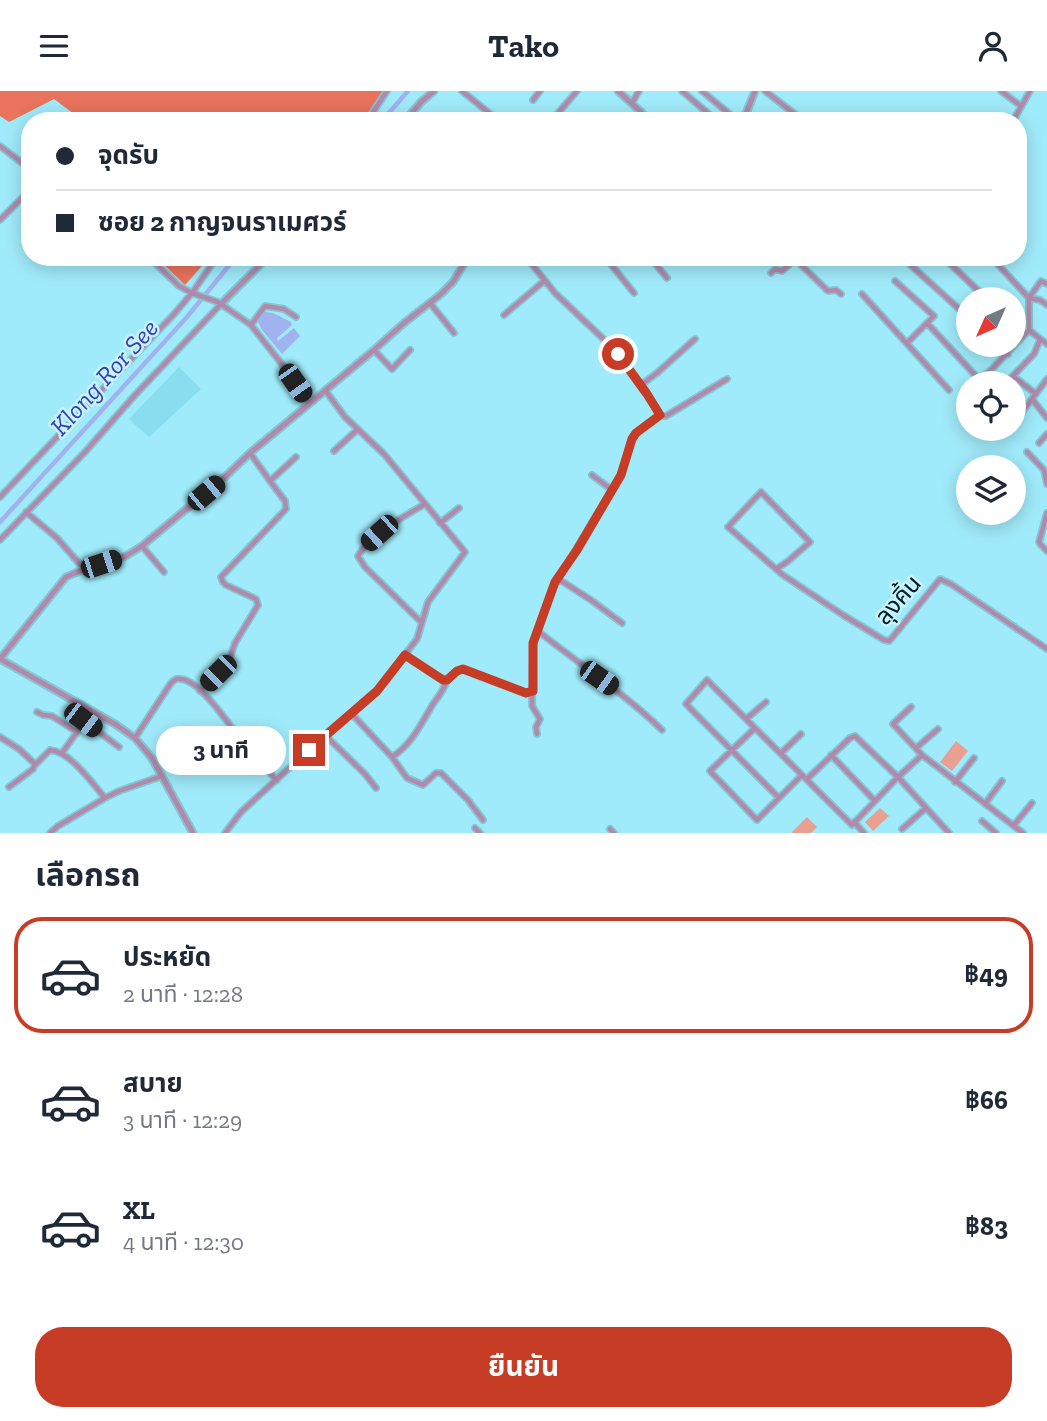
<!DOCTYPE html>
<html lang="th">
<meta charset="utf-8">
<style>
:root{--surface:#fff;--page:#f2f2f3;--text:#1f2937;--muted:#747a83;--line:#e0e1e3;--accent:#c73c24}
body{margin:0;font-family:"Zilla Slab","Noto Sans Thai",serif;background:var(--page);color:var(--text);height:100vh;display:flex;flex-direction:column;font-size:26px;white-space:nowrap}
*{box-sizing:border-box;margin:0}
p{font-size:23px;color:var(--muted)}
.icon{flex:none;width:38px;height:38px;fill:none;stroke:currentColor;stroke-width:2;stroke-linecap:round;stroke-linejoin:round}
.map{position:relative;height:742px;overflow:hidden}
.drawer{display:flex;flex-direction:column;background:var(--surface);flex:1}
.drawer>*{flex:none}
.banner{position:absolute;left:21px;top:21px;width:1006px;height:154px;border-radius:28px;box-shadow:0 4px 18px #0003;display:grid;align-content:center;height:154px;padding:0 35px;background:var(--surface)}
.needle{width:46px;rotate:225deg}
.buttons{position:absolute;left:956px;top:196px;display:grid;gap:14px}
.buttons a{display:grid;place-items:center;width:70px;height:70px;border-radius:50%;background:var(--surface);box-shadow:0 4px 18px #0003;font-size:35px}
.end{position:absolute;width:32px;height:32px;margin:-16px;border:9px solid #c73c24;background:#fff;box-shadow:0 0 0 4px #fff}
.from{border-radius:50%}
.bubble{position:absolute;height:49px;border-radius:24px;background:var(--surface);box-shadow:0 4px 18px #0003;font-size:23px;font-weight:700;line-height:49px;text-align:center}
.car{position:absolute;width:21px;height:42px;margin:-21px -10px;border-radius:9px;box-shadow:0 0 5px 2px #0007;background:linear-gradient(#222 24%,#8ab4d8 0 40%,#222 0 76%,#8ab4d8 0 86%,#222 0)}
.banner b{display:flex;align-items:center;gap:24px;height:66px;font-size:26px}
.banner b+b{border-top:2px solid var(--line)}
.banner i{width:18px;height:18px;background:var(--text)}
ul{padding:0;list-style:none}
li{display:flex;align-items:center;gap:21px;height:116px;margin:0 14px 10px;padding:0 21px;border:4px solid transparent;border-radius:28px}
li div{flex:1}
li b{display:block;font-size:26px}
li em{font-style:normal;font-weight:700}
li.active{border-color:var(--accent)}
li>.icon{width:63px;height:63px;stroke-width:1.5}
h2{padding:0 35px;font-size:32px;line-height:84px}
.action{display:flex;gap:14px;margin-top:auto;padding:14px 35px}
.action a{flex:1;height:80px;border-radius:28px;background:var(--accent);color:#fff;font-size:28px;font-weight:700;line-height:80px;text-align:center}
header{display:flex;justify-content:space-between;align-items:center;height:91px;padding:0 35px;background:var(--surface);font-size:32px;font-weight:700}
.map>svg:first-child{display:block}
</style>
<header><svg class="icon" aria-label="menu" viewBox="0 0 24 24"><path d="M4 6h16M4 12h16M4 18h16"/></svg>Tako<svg class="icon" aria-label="person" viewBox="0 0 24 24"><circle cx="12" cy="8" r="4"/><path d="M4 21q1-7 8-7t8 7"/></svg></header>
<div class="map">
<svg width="1047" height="742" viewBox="0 0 1047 742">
<rect width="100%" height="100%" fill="#a0ebfb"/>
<path fill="#88ddef" d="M179,276L201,298L149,346L129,328Z"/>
<path fill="#eaa090" d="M956,650L968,660L952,680L940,671Z
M880,717L889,725L873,740L865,731Z
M807,726L817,736L811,742H791Z"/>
<path fill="#e9735c" d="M0,0H387L364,30H103L100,27C83,34 67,17 54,8L9,31L0,25Z
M156,166H210L185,194Z"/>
<path fill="#a1b2f0" d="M265,221L273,222L291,231L292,234L277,247L278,250L294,237L300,245L282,263L262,239L258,231L261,223Z"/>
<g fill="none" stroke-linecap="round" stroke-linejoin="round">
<path stroke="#a1b2f0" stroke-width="4.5" d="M382,30L408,0
M0,431L187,226L236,166"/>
<g stroke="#83c6d4" stroke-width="8">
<path id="minor" d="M462,0L499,30
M682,0L717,30
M702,0L738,30
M765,0L804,30
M1001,0L1021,15
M533,9L540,0
M632,12L639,0
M553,28L577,0
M367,30L387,0
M1013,30L1030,0
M0,55L30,78
M0,129L30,99
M149,166L179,195L192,202L218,211L251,234L281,272L309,312
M526,166L555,202L613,257L647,303L660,325L636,342L632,347L621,384L552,498L533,555L532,615L540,628L536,636L537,643
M605,166L634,202
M650,166L667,187
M789,166L794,170L798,166
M943,166L987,208
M991,166L1029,207V239L1047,253
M796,169L828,200L836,199L841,203
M905,169L968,226
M771,182L775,178L782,180L793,170
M895,190L934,225L907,252
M1047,193L1041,190L1029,207L1040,209L1047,214
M862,203L949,299
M430,212L454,242
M504,224L544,190
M927,232L975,284L980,287L990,280L1029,239
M1013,232L1025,243
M251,234L265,215L284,218L296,226
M998,254L1008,263
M374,259L392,278L410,259
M1013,285L1036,303
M1006,292L1034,263L1040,249
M641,294L657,282L695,248
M1032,308L1047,327
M660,325H666L727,288
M1016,329L1047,288
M1039,352L1047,343
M334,360L358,338
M1027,361L1044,379L1047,393
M250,362L270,390L296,366
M592,384L612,399
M0,406L175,222L192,202L217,166
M26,421L57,447L84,478
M1047,422L1039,451L1041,454L1047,460
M440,432L459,417
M0,449L85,361L135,304L221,213
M142,455L164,481
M776,478L787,471L810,451L761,401L728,436L776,478L783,484L843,524L884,549L889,550L891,548L940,488L951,493L1047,558
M557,487L591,509L622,532
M421,531L365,476L358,465C371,443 403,426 425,413
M538,540C579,573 624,602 662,639
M405,564L431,582L445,589H447L457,580L463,578L526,602L532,600
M200,600L229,569L235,552L258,514L256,508L226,494L223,491L221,486L286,418L285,410L270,390
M911,616L893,633L922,664L1023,742
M37,621L43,624L52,625L77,641
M351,622L392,666L407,687L423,694L436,682H441L468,709L483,729
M746,628L766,611
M83,629L119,656
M755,637L710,680L757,729L779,707
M325,644L365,683L376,697
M0,646L19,658L35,673L33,678L9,696
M135,647L171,592C175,589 175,587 181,588C202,590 234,641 247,657C256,669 267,679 277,689
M916,657L938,638
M62,662L77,641L89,618
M781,662L801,643
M831,664L875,710
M392,666C412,653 421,633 433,613C439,605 444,599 447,589
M35,674L50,659C70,660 92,692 105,707
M802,684L779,707L686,613L707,589L852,734L898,686L922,664
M807,688L850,647L855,645L898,686L949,742
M955,691L974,667
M985,713L1002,690
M982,730L996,742
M854,731L864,742
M1014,734L1032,712
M475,737L480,742
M610,738L614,742
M902,738L926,717
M50,742L58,735L105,707L119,700L162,685
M225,742L241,721L325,644L377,600L417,548L428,511L465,461L384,363L345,326L325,299"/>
</g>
<g stroke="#83c6d4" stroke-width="9">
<path id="tertiary" d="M618,0L651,30
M405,30L421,11L434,0
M743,30L755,0
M221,213L268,166
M0,568L66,486L84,478L126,465L142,455L227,384L250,362L374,259L404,232L441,203L453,191L468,166
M0,568L115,633L135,647L152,667L193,742"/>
</g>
<use href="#minor" stroke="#b289ab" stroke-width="4.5"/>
<use href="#tertiary" stroke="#b289ab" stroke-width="5"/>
</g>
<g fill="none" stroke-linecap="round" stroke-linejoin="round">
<path stroke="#c73c24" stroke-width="9" d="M309,659L377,600L405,564L443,589H447L457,580L463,578L526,602L533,600V552L555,491L577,459L621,384L632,348L636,342L660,324L647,303L618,263"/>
</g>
<g text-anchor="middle" stroke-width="5" stroke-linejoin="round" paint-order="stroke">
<g font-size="24" fill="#001d23" stroke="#c7f3fc">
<text transform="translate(898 509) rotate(-49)" y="8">ลุงคิ้น</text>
</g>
<g font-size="26" font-style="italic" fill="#3641b5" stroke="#c7f3fc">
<text transform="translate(104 286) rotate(-48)" y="9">Klong Ror See</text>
</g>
</g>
</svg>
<div class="buttons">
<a><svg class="needle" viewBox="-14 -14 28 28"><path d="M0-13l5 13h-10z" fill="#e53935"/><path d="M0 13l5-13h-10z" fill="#747a83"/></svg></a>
<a><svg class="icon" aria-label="locate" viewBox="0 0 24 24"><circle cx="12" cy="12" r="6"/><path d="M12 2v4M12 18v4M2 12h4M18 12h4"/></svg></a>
<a><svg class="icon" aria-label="layers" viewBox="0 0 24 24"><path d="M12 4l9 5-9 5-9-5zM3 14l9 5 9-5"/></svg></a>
</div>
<i class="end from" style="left:618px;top:263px"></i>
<i class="end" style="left:309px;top:659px"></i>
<div class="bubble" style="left:156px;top:635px;width:130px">3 นาที</div>
<i class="car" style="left:295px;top:292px;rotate:145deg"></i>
<i class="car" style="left:206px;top:402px;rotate:50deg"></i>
<i class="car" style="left:379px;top:442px;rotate:228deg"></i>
<i class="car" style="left:101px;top:473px;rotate:72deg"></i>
<i class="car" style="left:218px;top:582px;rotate:225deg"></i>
<i class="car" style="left:599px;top:587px;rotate:125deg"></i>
<i class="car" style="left:83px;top:629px;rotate:127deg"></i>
<div class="banner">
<b><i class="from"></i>จุดรับ</b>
<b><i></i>ซอย 2 กาญจนราเมศวร์</b>
</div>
</div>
<section class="drawer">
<h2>เลือกรถ</h2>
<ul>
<li class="active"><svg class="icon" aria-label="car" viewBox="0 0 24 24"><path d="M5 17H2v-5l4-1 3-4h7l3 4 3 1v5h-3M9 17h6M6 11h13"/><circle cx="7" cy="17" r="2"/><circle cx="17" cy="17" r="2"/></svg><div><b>ประหยัด</b><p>2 นาที · 12:28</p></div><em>฿49</em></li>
<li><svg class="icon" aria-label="car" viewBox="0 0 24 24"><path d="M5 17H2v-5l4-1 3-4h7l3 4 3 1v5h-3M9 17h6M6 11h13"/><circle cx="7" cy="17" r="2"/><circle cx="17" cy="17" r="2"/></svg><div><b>สบาย</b><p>3 นาที · 12:29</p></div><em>฿66</em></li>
<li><svg class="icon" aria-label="car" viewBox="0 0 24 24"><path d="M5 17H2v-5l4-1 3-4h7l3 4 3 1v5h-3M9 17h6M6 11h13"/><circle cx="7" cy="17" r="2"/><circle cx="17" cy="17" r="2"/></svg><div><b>XL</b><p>4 นาที · 12:30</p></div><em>฿83</em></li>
</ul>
<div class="action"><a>ยืนยัน</a></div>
</section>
